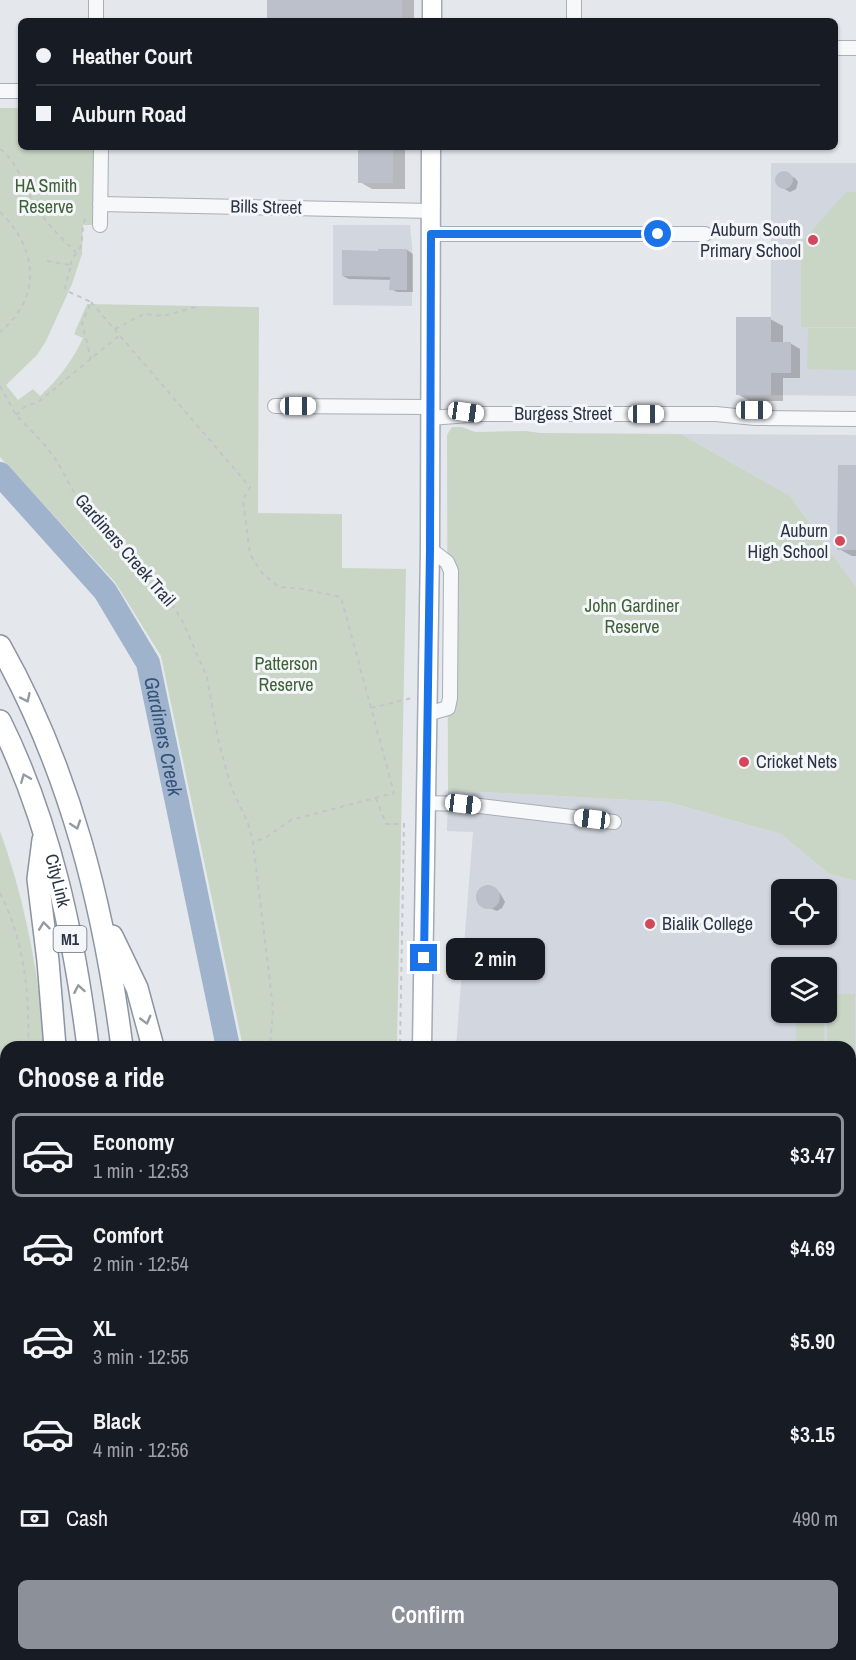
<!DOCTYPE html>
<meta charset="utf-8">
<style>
:root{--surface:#171b24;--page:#20242c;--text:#f1f3f6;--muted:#9ea1a6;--line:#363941;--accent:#8c9099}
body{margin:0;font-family:"Archivo Narrow",sans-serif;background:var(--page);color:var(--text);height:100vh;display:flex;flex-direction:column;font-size:22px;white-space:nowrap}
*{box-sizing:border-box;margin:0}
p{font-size:20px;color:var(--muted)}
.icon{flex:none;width:33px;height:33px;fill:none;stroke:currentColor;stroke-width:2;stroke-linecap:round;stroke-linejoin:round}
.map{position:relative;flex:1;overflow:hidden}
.side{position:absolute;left:0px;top:1041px;width:856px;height:620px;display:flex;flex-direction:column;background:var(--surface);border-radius:18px 18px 0 0;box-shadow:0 2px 4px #0004}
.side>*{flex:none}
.hud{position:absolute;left:18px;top:18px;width:820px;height:132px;border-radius:9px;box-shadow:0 2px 4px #0004;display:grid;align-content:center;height:132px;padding:0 18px;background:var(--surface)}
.controls{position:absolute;left:771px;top:879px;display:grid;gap:12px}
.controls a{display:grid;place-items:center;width:66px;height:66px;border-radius:9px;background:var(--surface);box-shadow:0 2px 4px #0004;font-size:30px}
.end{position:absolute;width:27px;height:27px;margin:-14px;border:8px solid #1a73e8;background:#fff;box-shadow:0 0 0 3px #fff}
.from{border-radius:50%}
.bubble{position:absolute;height:42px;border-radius:9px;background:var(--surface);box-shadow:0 2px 4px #0004;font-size:20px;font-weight:600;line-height:42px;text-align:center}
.car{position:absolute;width:18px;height:36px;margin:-18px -9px;border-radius:8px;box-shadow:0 0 4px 2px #0007;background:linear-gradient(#fff 24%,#345 0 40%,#fff 0 76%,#345 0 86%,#fff 0)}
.hud b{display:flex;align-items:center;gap:21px;height:57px;font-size:22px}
.hud b+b{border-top:2px solid var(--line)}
.hud i{width:15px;height:15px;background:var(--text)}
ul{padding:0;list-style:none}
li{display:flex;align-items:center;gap:18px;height:84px;margin:0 12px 9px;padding:0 6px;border:3px solid transparent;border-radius:9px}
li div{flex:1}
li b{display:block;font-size:22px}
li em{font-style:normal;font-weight:600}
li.selected{border-color:var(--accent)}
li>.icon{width:54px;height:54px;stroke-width:1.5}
h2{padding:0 18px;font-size:27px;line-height:72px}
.pay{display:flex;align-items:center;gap:15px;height:66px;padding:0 18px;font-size:22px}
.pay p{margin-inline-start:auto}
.cta{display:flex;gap:12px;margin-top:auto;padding:12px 18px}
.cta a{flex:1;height:69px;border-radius:9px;background:var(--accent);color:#fff;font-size:24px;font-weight:600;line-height:69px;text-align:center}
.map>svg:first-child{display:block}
</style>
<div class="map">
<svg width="856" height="1660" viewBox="0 0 856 1660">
<rect width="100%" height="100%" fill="#e4e7ec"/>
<path fill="#d2d6de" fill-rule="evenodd" d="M771,163H856V396L771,395Z
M333,225H410L412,246V306L333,305Z
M681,434L856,435V587L790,496Z
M448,790L668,802L781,834L829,874L856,881V1553H850V1047H456L473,832L447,831ZM782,890H826V934H782ZM782,968H826V1012H782Z"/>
<path fill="#c9d6c5" d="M0,108H21V147H93V225H83L82,254L72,284L46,341L37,355L6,385L18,400L33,389L40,396C59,379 72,361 83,338L74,334L87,304L259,307L258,513L342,514V568L406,569L397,1047H243L161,656L115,582L0,457Z
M846,192H856V327H801V243Z
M808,328H856V370L807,369Z
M452,427H462L475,432L526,431L540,433L681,434L790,496L856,587V881L829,874L781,834L668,802L448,790L447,435Z
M0,831C25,900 39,974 45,1047H6V1347L0,1336Z
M827,994H855V1054H851L850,1047H827Z
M796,1013H824V1047H796Z
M6,1458V1513L0,1502V1462Z"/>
<path fill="#0003" d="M269,0H414V21H269Z
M359,147H405V189H372L360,182Z
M783,173L795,178L798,182L796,189L790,192L779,186L777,179L779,175Z
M407,250L413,254V292H397L391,289V280L349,279L343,276L380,253Z
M770,319L783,326V343H790L800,349V378H783V401H750L737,394Z
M856,467V556H852L839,549Z
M487,887L500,893L505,902L502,908L497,911L480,904L477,898L481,889Z
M850,1110H856V1169H850Z
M0,1369L6,1379L1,1383L3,1387L0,1389Z"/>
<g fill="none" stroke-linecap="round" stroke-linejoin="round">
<path stroke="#9fb4cc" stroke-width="24" id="s1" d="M0,474L105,591L148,663L228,1047"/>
</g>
<path fill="#bbc0ca" d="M267,0H402V21H267Z
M358,147H393V183H358Z
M775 180a9 9 0 1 1 18 0a9 9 0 1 1-18 0Z
M378,249H407V290H389L390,277L342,276V250L378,251Z
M736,317H771V342H791V373H771V395H736Z
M838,465H856V550H837Z
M476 897a12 12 0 1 1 24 0a12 12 0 1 1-24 0Z
M850,1108L856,1109L855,1165H850Z
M850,1233H856V1340H850Z
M850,1357H856V1420H850Z
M850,1472H856V1543H850Z
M850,1575H856V1621H850Z"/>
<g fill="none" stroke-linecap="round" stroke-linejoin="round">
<g stroke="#a9aeb7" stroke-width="16">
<path id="minor" d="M574,0V21
M96,21V0
M836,48H856
M0,91H21
M100,204L432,211
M100,225L101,147
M431,234H705
M275,406L430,407
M430,418L482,414H716L755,418L856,419
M427,714L448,708L450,698L451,571L447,562L430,549
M426,803L463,804L614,822
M850,1068H856
M850,1207H856
M850,1347H856
M850,1453H856
M850,1550H856
M715,1654L718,1660"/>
</g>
<g stroke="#a3abb8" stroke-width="21">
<path id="major" d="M432,21V0
M422,1047L430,549L431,147
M0,1632L6,1631
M23,1660L126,1654"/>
</g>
<g stroke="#8b94a3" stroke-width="24">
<g id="highway">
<path d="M0,646C70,770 104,907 122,1047"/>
<path id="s2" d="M0,721C50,822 74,935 88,1047"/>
<path d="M43,840L38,879L48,961L55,1047"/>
<path d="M112,936L137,988L153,1047"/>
<path d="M850,1650H856"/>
<path d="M235,1654L243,1660"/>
<path d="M762,1654L768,1658L794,1654"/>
<path d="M96,1657L104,1660"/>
<path d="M305,1660L312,1654"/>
</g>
</g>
<path stroke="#c2c5cb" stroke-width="2" stroke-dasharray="4.5 4.5" stroke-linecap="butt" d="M0,149C17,161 23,184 33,201C43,220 61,238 76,252
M0,212C37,247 43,297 0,332
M47,261L71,265L65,288L67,291L91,302L82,323L91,359
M71,265C71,257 76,255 80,248C84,239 80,228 87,215
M91,302L250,487L243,500L250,554L262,573L279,587L303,589L341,597L394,793L291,820L265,838L253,842
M115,329L144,314L164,316L199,306
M0,386L16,415L43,443L56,460L74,492L159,585L182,620L207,677L218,739L231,787L248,823L253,842L273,1008L270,1047
M16,415L27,405L37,403L120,335
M371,708L412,698
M376,798L386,824H404L400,1047
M0,893C24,940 30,995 28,1047
M0,1336L6,1345
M0,1506L6,1511
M0,1597L6,1593
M343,1660V1654"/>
<use href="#minor" stroke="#f7f8fa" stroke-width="14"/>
<use href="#major" stroke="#fff" stroke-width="18"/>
<use href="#highway" stroke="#fff" stroke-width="21"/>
<path stroke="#7d8696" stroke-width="4" stroke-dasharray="3 6" stroke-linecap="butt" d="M0,1564L6,1574
M0,1589L6,1599
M38,1654L42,1660
M53,1654L56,1660"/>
<g stroke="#8b94a3" stroke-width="24" stroke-linecap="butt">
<path id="highway-bridge" d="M184,1660L186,1654"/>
</g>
<use href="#highway-bridge" stroke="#fff" stroke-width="21"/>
</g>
<defs><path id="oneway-chevron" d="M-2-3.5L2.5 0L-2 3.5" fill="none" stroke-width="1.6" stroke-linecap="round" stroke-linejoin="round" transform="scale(1.5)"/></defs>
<g stroke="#959aa2">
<use href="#oneway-chevron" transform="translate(26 698) rotate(65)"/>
<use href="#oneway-chevron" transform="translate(25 778) rotate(-112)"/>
<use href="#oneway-chevron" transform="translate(76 825) rotate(72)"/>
<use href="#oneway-chevron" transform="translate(44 926) rotate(-97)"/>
<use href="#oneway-chevron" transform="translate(79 989) rotate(-100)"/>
<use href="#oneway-chevron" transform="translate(146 1020) rotate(75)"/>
</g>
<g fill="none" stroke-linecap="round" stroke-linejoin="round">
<path stroke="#1a73e8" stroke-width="8" d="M424,958L430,549L431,234H658"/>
</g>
<g fill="#d1495b" stroke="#f4f6f9" stroke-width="2">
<circle cx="813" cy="240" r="6"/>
<circle cx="840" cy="541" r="6"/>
<circle cx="744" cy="762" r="6"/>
<circle cx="650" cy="924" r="6"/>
</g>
<g text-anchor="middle" stroke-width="6" stroke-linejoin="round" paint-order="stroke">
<rect fill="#f4f6f9" stroke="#676e7b" stroke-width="1.5" x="53.5" y="926" width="33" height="26" rx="4.5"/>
<g font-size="16" font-weight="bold" fill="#2b3445">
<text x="70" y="945">M1</text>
</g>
<g font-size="18" fill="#3f6138" stroke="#f4f6f9">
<text x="46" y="192">HA Smith<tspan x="46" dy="21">Reserve</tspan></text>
<text x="632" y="612">John Gardiner<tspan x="632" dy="21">Reserve</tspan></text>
<text x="286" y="670">Patterson<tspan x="286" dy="21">Reserve</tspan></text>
</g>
<g font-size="18" fill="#2b3445" stroke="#f4f6f9">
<text transform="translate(266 207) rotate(1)" y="6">Bills Street</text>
<text x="563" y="420">Burgess Street</text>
<text transform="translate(125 550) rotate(49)" y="6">Gardiners Creek Trail</text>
<text dy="6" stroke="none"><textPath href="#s2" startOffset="170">CityLink</textPath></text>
</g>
<g font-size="18" fill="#2b3445" stroke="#f4f6f9" text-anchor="end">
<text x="801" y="236">Auburn South<tspan x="801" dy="21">Primary School</tspan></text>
<text x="828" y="537">Auburn<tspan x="828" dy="21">High School</tspan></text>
<text x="756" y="768" text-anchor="start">Cricket Nets</text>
<text x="662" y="930" text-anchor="start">Bialik College</text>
</g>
<g font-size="20" font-style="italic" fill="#34527a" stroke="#f4f6f9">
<text dy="7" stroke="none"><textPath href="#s1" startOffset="316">Gardiners Creek</textPath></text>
</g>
</g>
</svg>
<div class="controls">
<a><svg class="icon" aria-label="locate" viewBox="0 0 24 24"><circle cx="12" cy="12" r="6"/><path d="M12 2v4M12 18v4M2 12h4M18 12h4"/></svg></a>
<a><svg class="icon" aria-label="layers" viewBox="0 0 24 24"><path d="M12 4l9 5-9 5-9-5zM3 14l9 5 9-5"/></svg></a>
</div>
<i class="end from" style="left:658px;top:234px"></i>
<i class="end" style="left:424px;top:958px"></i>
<div class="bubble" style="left:446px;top:938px;width:99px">2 min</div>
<i class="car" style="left:298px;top:406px;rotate:90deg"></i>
<i class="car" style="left:754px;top:410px;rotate:90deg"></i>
<i class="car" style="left:466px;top:412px;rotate:98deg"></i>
<i class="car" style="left:646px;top:414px;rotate:90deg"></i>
<i class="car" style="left:463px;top:804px;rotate:97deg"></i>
<i class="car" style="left:592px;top:819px;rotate:277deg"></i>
<div class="hud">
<b><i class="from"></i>Heather Court</b>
<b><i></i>Auburn Road</b>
</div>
<section class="side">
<h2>Choose a ride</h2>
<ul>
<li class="selected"><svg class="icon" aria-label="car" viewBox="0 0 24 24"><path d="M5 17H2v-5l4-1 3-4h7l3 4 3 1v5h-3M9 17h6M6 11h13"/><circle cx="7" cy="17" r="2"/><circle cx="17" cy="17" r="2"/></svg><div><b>Economy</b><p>1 min · 12:53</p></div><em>$3.47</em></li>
<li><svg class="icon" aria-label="car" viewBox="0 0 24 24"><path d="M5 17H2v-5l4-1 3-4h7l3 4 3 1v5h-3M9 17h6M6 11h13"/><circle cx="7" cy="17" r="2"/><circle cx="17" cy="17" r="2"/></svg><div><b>Comfort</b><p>2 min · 12:54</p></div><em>$4.69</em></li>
<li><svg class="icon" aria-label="car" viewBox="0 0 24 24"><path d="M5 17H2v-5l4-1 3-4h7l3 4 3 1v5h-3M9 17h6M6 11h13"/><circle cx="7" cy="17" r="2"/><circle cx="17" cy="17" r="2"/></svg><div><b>XL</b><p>3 min · 12:55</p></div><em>$5.90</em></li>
<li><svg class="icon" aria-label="car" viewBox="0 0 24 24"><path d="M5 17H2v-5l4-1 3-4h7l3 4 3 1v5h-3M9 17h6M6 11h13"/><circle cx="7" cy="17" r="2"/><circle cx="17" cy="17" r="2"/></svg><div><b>Black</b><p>4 min · 12:56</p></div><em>$3.15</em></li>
</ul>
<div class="pay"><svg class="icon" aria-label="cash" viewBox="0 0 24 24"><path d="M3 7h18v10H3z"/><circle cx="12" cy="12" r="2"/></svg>Cash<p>490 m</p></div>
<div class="cta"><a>Confirm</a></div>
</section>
</div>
